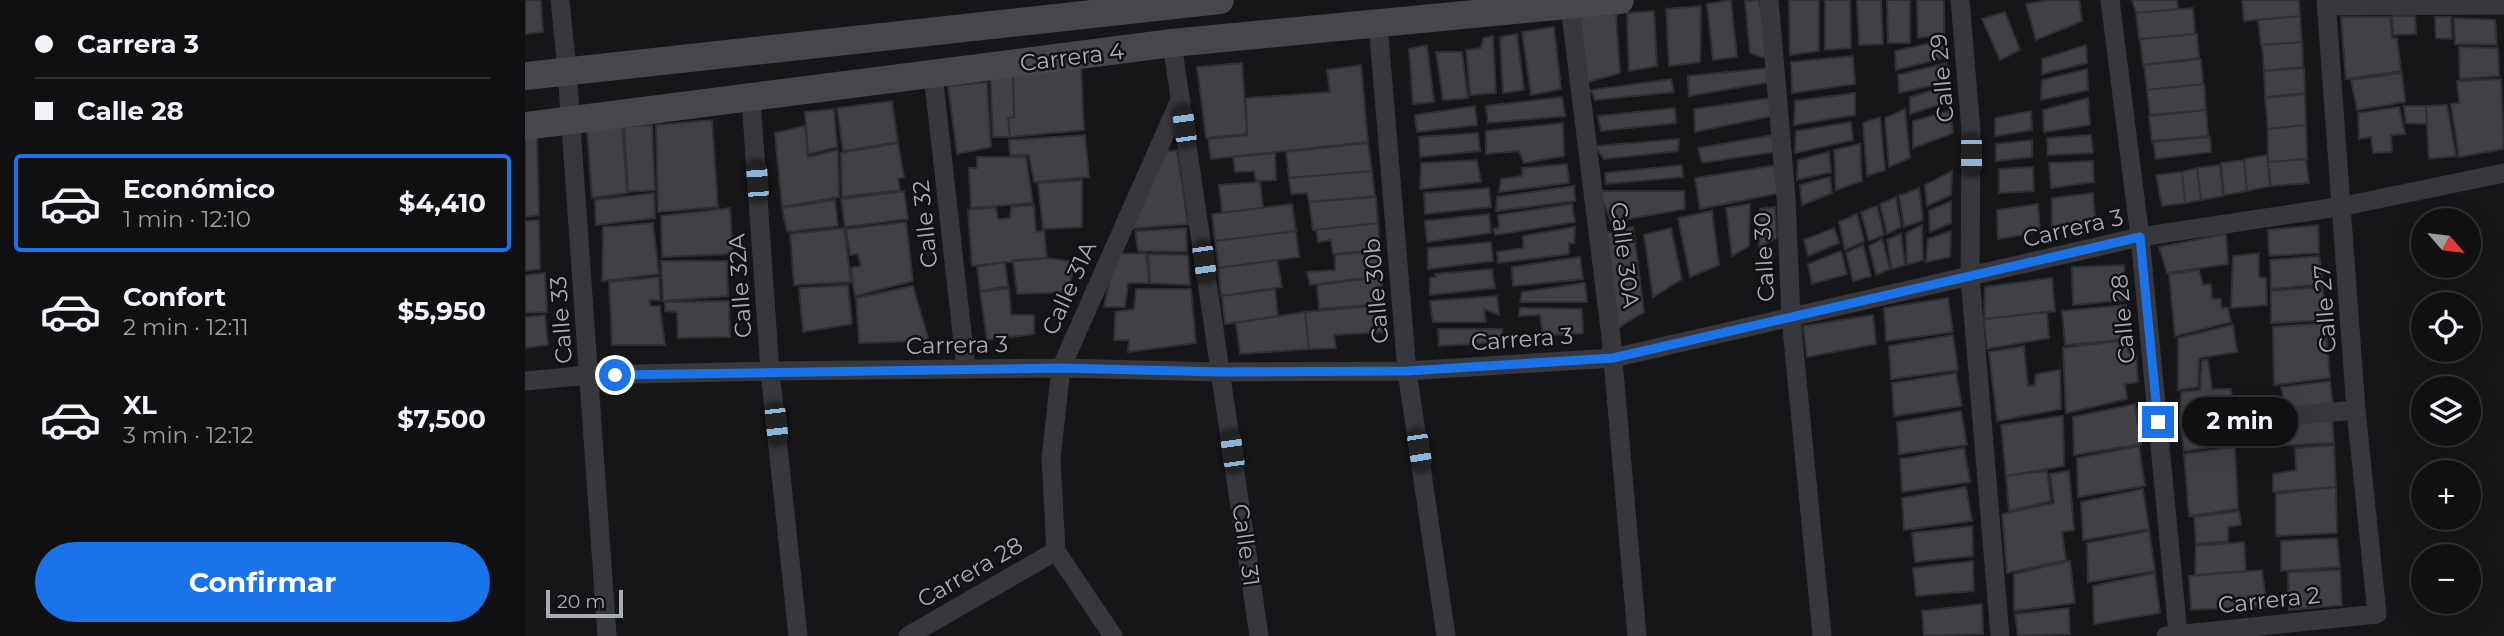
<!DOCTYPE html>
<html lang="es">
<meta charset="utf-8">
<style>
:root{--surface:#101012;--page:#1e1e20;--text:#f1f3f6;--muted:#9c9d9f;--line:#303032;--accent:#1a73e8}
body{margin:0;font-family:Montserrat,sans-serif;background:var(--page);color:var(--text);height:100vh;display:flex;flex-direction:column;font-size:26px;white-space:nowrap}
*{box-sizing:border-box;margin:0}
p{font-size:23px;color:var(--muted)}
.icon{flex:none;width:38px;height:38px;fill:none;stroke:currentColor;stroke-width:2;stroke-linecap:round;stroke-linejoin:round}
.map{position:relative;flex:1;overflow:hidden}
.side{display:flex;flex-direction:column;background:var(--surface);width:525px}
.side>*{flex:none}
.top-card{display:grid;align-content:center;height:154px;padding:0 35px;background:var(--surface)}
.needle{width:46px;rotate:118deg}
.buttons{position:absolute;left:1886px;top:208px;display:grid;gap:14px}
.buttons a{display:grid;place-items:center;width:70px;height:70px;border-radius:50%;background:var(--surface);box-shadow:0 7px 28px #0002,0 0 0 2px var(--line);font-size:35px}
.scale{position:absolute;left:21px;bottom:18px;width:77px;box-sizing:border-box;padding-left:7px;border:4px solid #a8adb8;border-top:0;font-size:19px;line-height:24px;white-space:nowrap;color:#a8adb8;-webkit-text-stroke:5px #111113;paint-order:stroke}
.end{position:absolute;width:32px;height:32px;margin:-16px;border:9px solid #1a73e8;background:#fff;box-shadow:0 0 0 4px #fff}
.from{border-radius:50%}
.bubble{position:absolute;height:49px;border-radius:24px;background:var(--surface);box-shadow:0 7px 28px #0002,0 0 0 2px var(--line);font-size:23px;font-weight:700;line-height:49px;text-align:center}
.car{position:absolute;width:21px;height:42px;margin:-21px -10px;border-radius:9px;box-shadow:0 0 5px 2px #0007;background:linear-gradient(#222 24%,#8ab4d8 0 40%,#222 0 76%,#8ab4d8 0 86%,#222 0)}
.top-card b{display:flex;align-items:center;gap:24px;height:66px;font-size:26px}
.top-card b+b{border-top:2px solid var(--line)}
.top-card i{width:18px;height:18px;background:var(--text)}
ul{padding:0;list-style:none}
li{display:flex;align-items:center;gap:21px;height:98px;margin:0 14px 10px;padding:0 21px;border:4px solid transparent;border-radius:7px}
li div{flex:1}
li b{display:block;font-size:26px}
li em{font-style:normal;font-weight:700}
li.current{border-color:var(--accent)}
li>.icon{width:63px;height:63px;stroke-width:1.5}
.action{display:flex;gap:14px;margin-top:auto;padding:14px 35px}
.action a{flex:1;height:80px;border-radius:42px;background:var(--accent);color:#fff;font-size:28px;font-weight:700;line-height:80px;text-align:center}
main{display:flex;flex:1;min-height:0}
.map>svg:first-child{display:block}
</style>
<main>
<section class="side">
<div class="top-card">
<b><i class="from"></i>Carrera 3</b>
<b><i></i>Calle 28</b>
</div>
<ul>
<li class="current"><svg class="icon" aria-label="car" viewBox="0 0 24 24"><path d="M5 17H2v-5l4-1 3-4h7l3 4 3 1v5h-3M9 17h6M6 11h13"/><circle cx="7" cy="17" r="2"/><circle cx="17" cy="17" r="2"/></svg><div><b>Económico</b><p>1 min · 12:10</p></div><em>$4,410</em></li>
<li><svg class="icon" aria-label="car" viewBox="0 0 24 24"><path d="M5 17H2v-5l4-1 3-4h7l3 4 3 1v5h-3M9 17h6M6 11h13"/><circle cx="7" cy="17" r="2"/><circle cx="17" cy="17" r="2"/></svg><div><b>Confort</b><p>2 min · 12:11</p></div><em>$5,950</em></li>
<li><svg class="icon" aria-label="car" viewBox="0 0 24 24"><path d="M5 17H2v-5l4-1 3-4h7l3 4 3 1v5h-3M9 17h6M6 11h13"/><circle cx="7" cy="17" r="2"/><circle cx="17" cy="17" r="2"/></svg><div><b>XL</b><p>3 min · 12:12</p></div><em>$7,500</em></li>
</ul>
<div class="action"><a>Confirmar</a></div>
</section>
<div class="map">
<svg width="1979" height="636" viewBox="0 0 1979 636">
<rect width="100%" height="100%" fill="#161618"/>
<path fill="#404145" stroke="#303034" stroke-width="2" d="M0,0H16L18,32L0,34Z
M1206,0L1212,57L1188,60L1182,4Z
M1234,0L1244,59L1225,53L1220,1Z
M1264,0H1294V51L1265,55Z
M1300,0H1325L1326,48L1300,50Z
M1332,0H1356L1358,44L1334,45Z
M1362,0H1385V43H1363Z
M1392,0H1419V34L1393,38Z
M1524,0H1554L1557,21L1511,40L1501,4Z
M1607,0H1652L1653,9L1611,13Z
M1717,0H1774L1775,16L1719,21Z
M1176,6L1175,62L1144,66L1141,9Z
M1668,8L1670,34L1614,39L1611,13Z
M1129,11L1132,66L1104,71L1102,13Z
M1480,12L1495,50L1475,60L1457,19Z
M1091,14L1095,73L1059,83L1054,16Z
M1775,16L1777,42L1736,45L1733,20Z
M1867,16H1890L1891,34L1869,35Z
M1816,17H1865L1867,38H1872L1876,71L1821,79Z
M1910,17H1926L1927,39L1911,38Z
M1929,18L1970,20L1972,45L1930,44Z
M1029,27L1036,89L1006,95L997,32Z
M992,34L999,90L978,93L975,37Z
M1672,34L1674,58L1618,65L1615,39Z
M968,36L971,93L945,95L941,50L956,48L958,38Z
M1419,40L1422,57L1371,70L1370,51Z
M1777,42L1778,67L1739,71L1737,45Z
M902,45L909,102L888,104L884,49Z
M1561,45L1562,63L1517,74V59Z
M1934,47L1973,48L1974,76L1935,79Z
M911,52H937L943,98L918,100Z
M1328,56L1330,84L1267,93L1266,62Z
M1676,59L1678,84L1622,90L1619,65Z
M717,63L722,134L681,138L672,67Z
M1421,63L1425,81L1374,93L1373,75Z
M556,65L559,130L485,137L483,118L489,117L488,72Z
M836,65L843,142L686,159L683,139L722,135L721,98L805,92L802,70Z
M1244,68L1246,82L1164,96L1163,76Z
M1779,68L1780,93L1740,97L1739,71Z
M1562,69L1563,90L1516,100L1517,80Z
M488,72L489,117L483,118L485,137H468L465,75Z
M1877,73L1880,102L1832,110L1826,80Z
M1146,79L1149,92L1070,100L1066,90Z
M1976,79L1979,149L1934,157L1926,104L1934,103L1932,81Z
M462,82L466,147L432,154L423,86Z
M1679,84L1681,110L1625,115L1622,90Z
M1422,86L1425,101L1385,114V97Z
M1330,93V115L1269,125L1270,101Z
M1780,94L1781,125L1743,129L1740,98Z
M1037,97L1040,116L963,123L961,106Z
M1246,98L1247,116L1170,132L1169,109Z
M1563,98L1565,125L1519,132L1518,110Z
M367,101L373,142L318,151L312,108Z
M1922,105L1931,156L1904,159L1901,106Z
M950,106L952,125L892,132L890,115Z
M1879,106H1901L1902,124L1881,123Z
M1874,107L1880,134L1866,135L1867,152L1848,153L1846,137L1834,139L1833,113Z
M1150,108L1151,123L1076,131L1073,116Z
M309,109L312,147L283,154L280,112Z
M1380,109L1385,158L1364,167L1360,118Z
M1681,110L1683,136L1627,141L1624,116Z
M1425,111L1428,133L1388,148V121Z
M1506,111L1507,130L1470,136V118Z
M1355,117L1360,170L1342,176L1338,123Z
M187,120L193,207L133,212L131,125Z
M1326,122L1328,140L1270,153L1271,131Z
M97,123L102,193L67,198L62,129Z
M1038,123L1039,156L999,163L994,151L961,154V131Z
M127,125L130,190L103,192L99,126Z
M1781,125L1782,159L1743,162V129Z
M280,126L283,157L313,150L314,197L257,207L250,133Z
M953,133L955,151L895,157L894,137Z
M12,135L14,215L0,217V137Z
M560,135L564,177L509,182L504,155H485L484,140Z
M1248,135L1249,152L1177,163L1173,148Z
M1566,135L1568,153L1523,155L1522,138Z
M1685,137L1686,152L1631,159L1628,142Z
M1154,139L1153,151L1079,159L1070,146Z
M1507,140V157L1471,161V144Z
M373,143L379,177L373,179L375,190L317,197L316,153Z
M843,143L847,171L764,178L761,152Z
M1335,144L1337,181L1311,190L1309,150Z
M652,150L663,224L602,229L638,152Z
M1304,152L1306,172L1272,180L1273,160Z
M750,153L751,180L731,181L729,171L710,172L708,157Z
M1742,155L1745,186L1722,191L1719,159Z
M452,157H501L508,203L446,208L444,168H452Z
M1781,159L1784,183L1746,186L1743,162Z
M952,160L956,182L895,189L896,163Z
M1719,160L1722,191L1699,195L1696,163Z
M1568,161L1569,182L1526,188L1524,163Z
M1042,164L1044,183L974,192L976,179L997,176V168Z
M1157,165L1158,177L1081,184L1080,173Z
M1253,165L1255,193L1175,209L1170,178Z
M1695,165L1698,196L1676,200L1672,168Z
M1508,167L1509,191L1474,193V169Z
M1672,168L1676,200L1660,203L1657,172Z
M847,171L850,196L784,202L782,193L766,194L764,178Z
M1427,171L1426,195L1402,206L1400,185Z
M1657,172L1660,203L1637,206L1631,175Z
M1305,177L1307,193L1277,205L1275,185Z
M557,180V227L518,229L513,183Z
M735,182L738,208L697,213L694,185Z
M1049,186L1050,201L971,211L972,197Z
M964,188L966,207L900,214L899,193Z
M1394,188L1398,220L1379,227L1374,196Z
M379,191L383,219L320,227L316,199Z
M1074,191H1159L1160,209L1086,222Z
M129,193L130,218L71,225L70,200Z
M1568,193L1570,220L1527,227V198Z
M851,197L853,223L788,230L784,202Z
M1371,197L1376,227L1362,234L1355,204Z
M310,200L313,226L262,232L257,208Z
M1426,201V223L1405,232L1404,211Z
M767,204L771,231L690,241L687,214Z
M1047,204L1050,222L970,235L968,229L974,228L973,215Z
M1225,204L1224,246L1207,256L1201,208Z
M1513,204L1515,232L1473,239L1472,210Z
M509,205L511,232L519,231L522,258L447,266L443,210L471,207L473,219L485,218L486,207Z
M1352,206L1359,235L1344,241L1336,212Z
M1250,207L1252,238L1234,247L1235,209Z
M205,208L208,254L137,257L136,216Z
M1187,211L1194,265L1165,277L1153,218Z
M964,214L966,233L902,242L900,221Z
M1332,214L1339,241L1320,250L1314,222Z
M14,220L15,269L0,271V221Z
M381,222L388,281L330,296L326,268L336,266L333,254L325,255L321,229Z
M128,223L134,274L77,281L78,227Z
M853,223L855,250L808,254L806,240L793,242L791,230Z
M1397,225L1398,260L1382,265L1381,233Z
M1793,225L1794,253L1744,256L1743,230Z
M1050,227L1049,243H1044V254L973,263L972,252L998,248V236Z
M1108,227L1119,312L1088,331L1080,233Z
M319,228L326,282L269,285L265,234Z
M661,228L662,252L613,251L610,231Z
M1146,228L1157,279L1128,297L1119,235Z
M1309,228L1314,243L1283,256L1279,240Z
M771,231L774,257L693,268L690,241Z
M1426,231L1425,257L1401,262L1403,239Z
M1376,234L1380,265L1367,269L1362,240Z
M1701,234L1703,264L1642,273L1634,247Z
M1357,239L1365,269L1351,275L1344,246Z
M966,242L968,261L903,269V248Z
M1338,245L1346,276L1328,281L1321,253Z
M854,251L856,276L785,285L782,272L810,270V255Z
M1316,251L1322,274L1287,284L1283,264Z
M621,253L624,283H603L600,307H579L590,254Z
M1734,253V277L1741,278L1742,305L1706,308L1708,256Z
M623,254L663,255L665,285L625,283Z
M1794,256L1798,284L1746,289L1745,260Z
M1055,257L1058,279L988,286L987,267Z
M522,258L550,262L543,292L492,294L488,260Z
M752,260L757,287L696,296L693,268Z
M136,261H202L203,296L138,301Z
M480,262L483,286L455,291L452,267Z
M1599,265L1601,300L1548,305L1547,267Z
M967,269L970,288L905,295V278L911,277L910,274Z
M1674,270L1678,285L1686,284L1687,299H1696V308H1703L1706,322L1650,336L1644,274Z
M20,273L22,312L0,313V275Z
M134,277L135,300H125V306H135L140,345H87L84,282Z
M856,277L858,304L794,309L792,285Z
M1527,278L1530,311L1459,319L1460,287Z
M1060,283L1062,302H995L997,292Z
M323,285L327,324L278,332L274,288Z
M388,286L404,341L334,343L331,298Z
M1797,287L1800,303L1809,304L1808,320L1746,323V291Z
M484,288L486,315H509V334L462,340L455,292Z
M611,289H666L671,343L603,352L604,340H589L590,312L609,309Z
M750,289L753,316L700,324L697,296Z
M972,296L974,315L959,309L961,322H908L905,301Z
M1423,298L1428,332L1361,341L1359,308Z
M204,301L205,337L153,338L152,312L140,311V302Z
M858,305L859,332L809,335L811,348L784,349L780,312Z
M1601,305L1607,339L1540,345L1537,311Z
M995,308L1057,309L1058,333L1018,336L1015,315L994,316Z
M780,312L784,349L715,354L711,323Z
M1522,312L1524,338L1462,349L1459,319Z
M20,315L23,345L0,348V317Z
M1348,315L1351,344L1282,357L1278,326Z
M1800,323L1805,378L1749,385L1748,327Z
M1708,325L1712,352L1674,358L1673,387L1653,390V338Z
M913,329H977V342L914,346Z
M1428,335L1433,370L1366,379L1364,346Z
M1602,340L1603,352H1611L1613,382L1600,384L1602,399L1541,413L1538,348Z
M1499,346L1503,386L1510,385L1511,374L1535,370L1536,409L1472,421L1464,352Z
M1677,360H1683L1687,389H1706L1709,417L1655,420L1656,392L1675,390Z
M1431,373L1437,406L1369,416L1367,383Z
M1805,381L1808,406L1762,412L1756,387Z
M1610,404L1616,444L1549,455L1548,417Z
M1436,411L1442,445L1374,454L1372,422Z
M1538,416L1539,466L1481,476L1476,425Z
M1807,418L1809,443L1745,446V423Z
M1709,419L1711,444L1659,451L1655,422Z
M1809,445L1811,487L1748,492V474L1771,470L1770,448Z
M1614,446L1620,486L1553,497L1552,458Z
M1710,447L1713,509L1664,516L1659,454Z
M1439,448L1445,482L1377,492L1375,459Z
M1522,471L1526,501L1484,511L1481,476Z
M1544,471L1549,530L1537,532L1541,560L1482,573L1477,514L1529,503L1525,474Z
M1441,487L1447,521L1379,530L1377,498Z
M1811,487L1812,533L1751,536V494Z
M1618,489L1624,529L1558,540L1556,502Z
M1714,511L1716,525L1703,527V541L1671,544L1669,517Z
M1447,526L1448,556L1390,562L1387,533Z
M1624,531L1630,571L1563,582L1562,543Z
M1812,538L1815,567L1756,571V541Z
M1719,542L1721,571L1670,575L1671,546Z
M1448,561L1449,591L1391,596L1388,568Z
M1545,561L1550,603L1489,611V574Z
M1737,570L1742,606L1666,610L1664,576Z
M1815,570L1817,605L1764,610L1763,572Z
M1630,573L1635,613L1569,624L1568,586Z
M1457,604L1458,634L1399,636L1397,611Z
M1544,608L1545,634L1493,636L1490,614Z"/>
<g fill="none" stroke-linecap="round" stroke-linejoin="round">
<path stroke="#37383d" stroke-width="19" d="M35,0L42,70L82,636
M1244,0L1261,197L1266,318L1297,636
M1435,0L1446,131L1445,277L1475,636
M1585,0L1615,237L1653,634
M1045,6L1086,337L1112,636
M1802,6L1979,5
M853,24L882,371L921,636
M647,43L734,636
M408,74L441,369
M226,99L245,371L273,636
M0,381L64,375L245,371L536,368L695,372L882,371L1088,358L1615,237L1819,206L1979,173
M1762,416L1831,410
M531,551L526,458L536,368L655,100
M531,551L588,636
M383,636L531,551
M1641,636L1852,614L1831,410L1801,0"/>
<path stroke="#45474d" stroke-width="28" d="M0,76L695,0
M0,126L647,43L1095,0"/>
</g>
<g fill="none" stroke-linecap="round" stroke-linejoin="round">
<path stroke="#1a73e8" stroke-width="9" d="M90,375L536,368L695,372L882,371L1088,358L1615,237L1633,422"/>
</g>
<g text-anchor="middle" stroke-width="5" stroke-linejoin="round" paint-order="stroke">
<g font-size="23" fill="#a8adb8" stroke="#111113">
<text transform="translate(547 57) rotate(-7)" y="8">Carrera 4</text>
<text transform="translate(1417 78) rotate(-95)" y="8">Calle 29</text>
<text transform="translate(400 224) rotate(-96)" y="8">Calle 32</text>
<text transform="translate(1548 228) rotate(-13)" y="8">Carrera 3</text>
<text transform="translate(1100 255) rotate(83)" y="8">Calle 30A</text>
<text transform="translate(1239 257) rotate(-93)" y="8">Calle 30</text>
<text transform="translate(215 286) rotate(-94)" y="8">Calle 32A</text>
<text transform="translate(544 288) rotate(-66)" y="8">Calle 31A</text>
<text transform="translate(851 291) rotate(-95)" y="8">Calle 30b</text>
<text transform="translate(1800 309) rotate(-94)" y="8">Calle 27</text>
<text transform="translate(1598 319) rotate(-95)" y="8">Calle 28</text>
<text transform="translate(36 320) rotate(-94)" y="8">Calle 33</text>
<text transform="translate(997 339) rotate(-4)" y="8">Carrera 3</text>
<text transform="translate(432 345) rotate(-1)" y="8">Carrera 3</text>
<text transform="translate(721 545) rotate(82)" y="8">Calle 31</text>
<text transform="translate(445 572) rotate(-30)" y="8">Carrera 28</text>
<text transform="translate(1744 600) rotate(-6)" y="8">Carrera 2</text>
</g>
</g>
</svg>
<div class="buttons">
<a><svg class="needle" viewBox="-14 -14 28 28"><path d="M0-13l5 13h-10z" fill="#e53935"/><path d="M0 13l5-13h-10z" fill="#9c9d9f"/></svg></a>
<a><svg class="icon" aria-label="locate" viewBox="0 0 24 24"><circle cx="12" cy="12" r="6"/><path d="M12 2v4M12 18v4M2 12h4M18 12h4"/></svg></a>
<a><svg class="icon" aria-label="layers" viewBox="0 0 24 24"><path d="M12 4l9 5-9 5-9-5zM3 14l9 5 9-5"/></svg></a>
<a>+</a>
<a>−</a>
</div>
<div class="scale">20 m</div>
<i class="end from" style="left:90px;top:375px"></i>
<i class="end" style="left:1633px;top:422px"></i>
<div class="bubble" style="left:1657px;top:397px;width:116px">2 min</div>
<i class="car" style="left:659px;top:126px;rotate:352deg"></i>
<i class="car" style="left:1446px;top:155px;rotate:180deg"></i>
<i class="car" style="left:232px;top:181px;rotate:356deg"></i>
<i class="car" style="left:679px;top:262px;rotate:172deg"></i>
<i class="car" style="left:251px;top:424px;rotate:174deg"></i>
<i class="car" style="left:894px;top:450px;rotate:171deg"></i>
<i class="car" style="left:707px;top:451px;rotate:352deg"></i>
</div>
</main>
